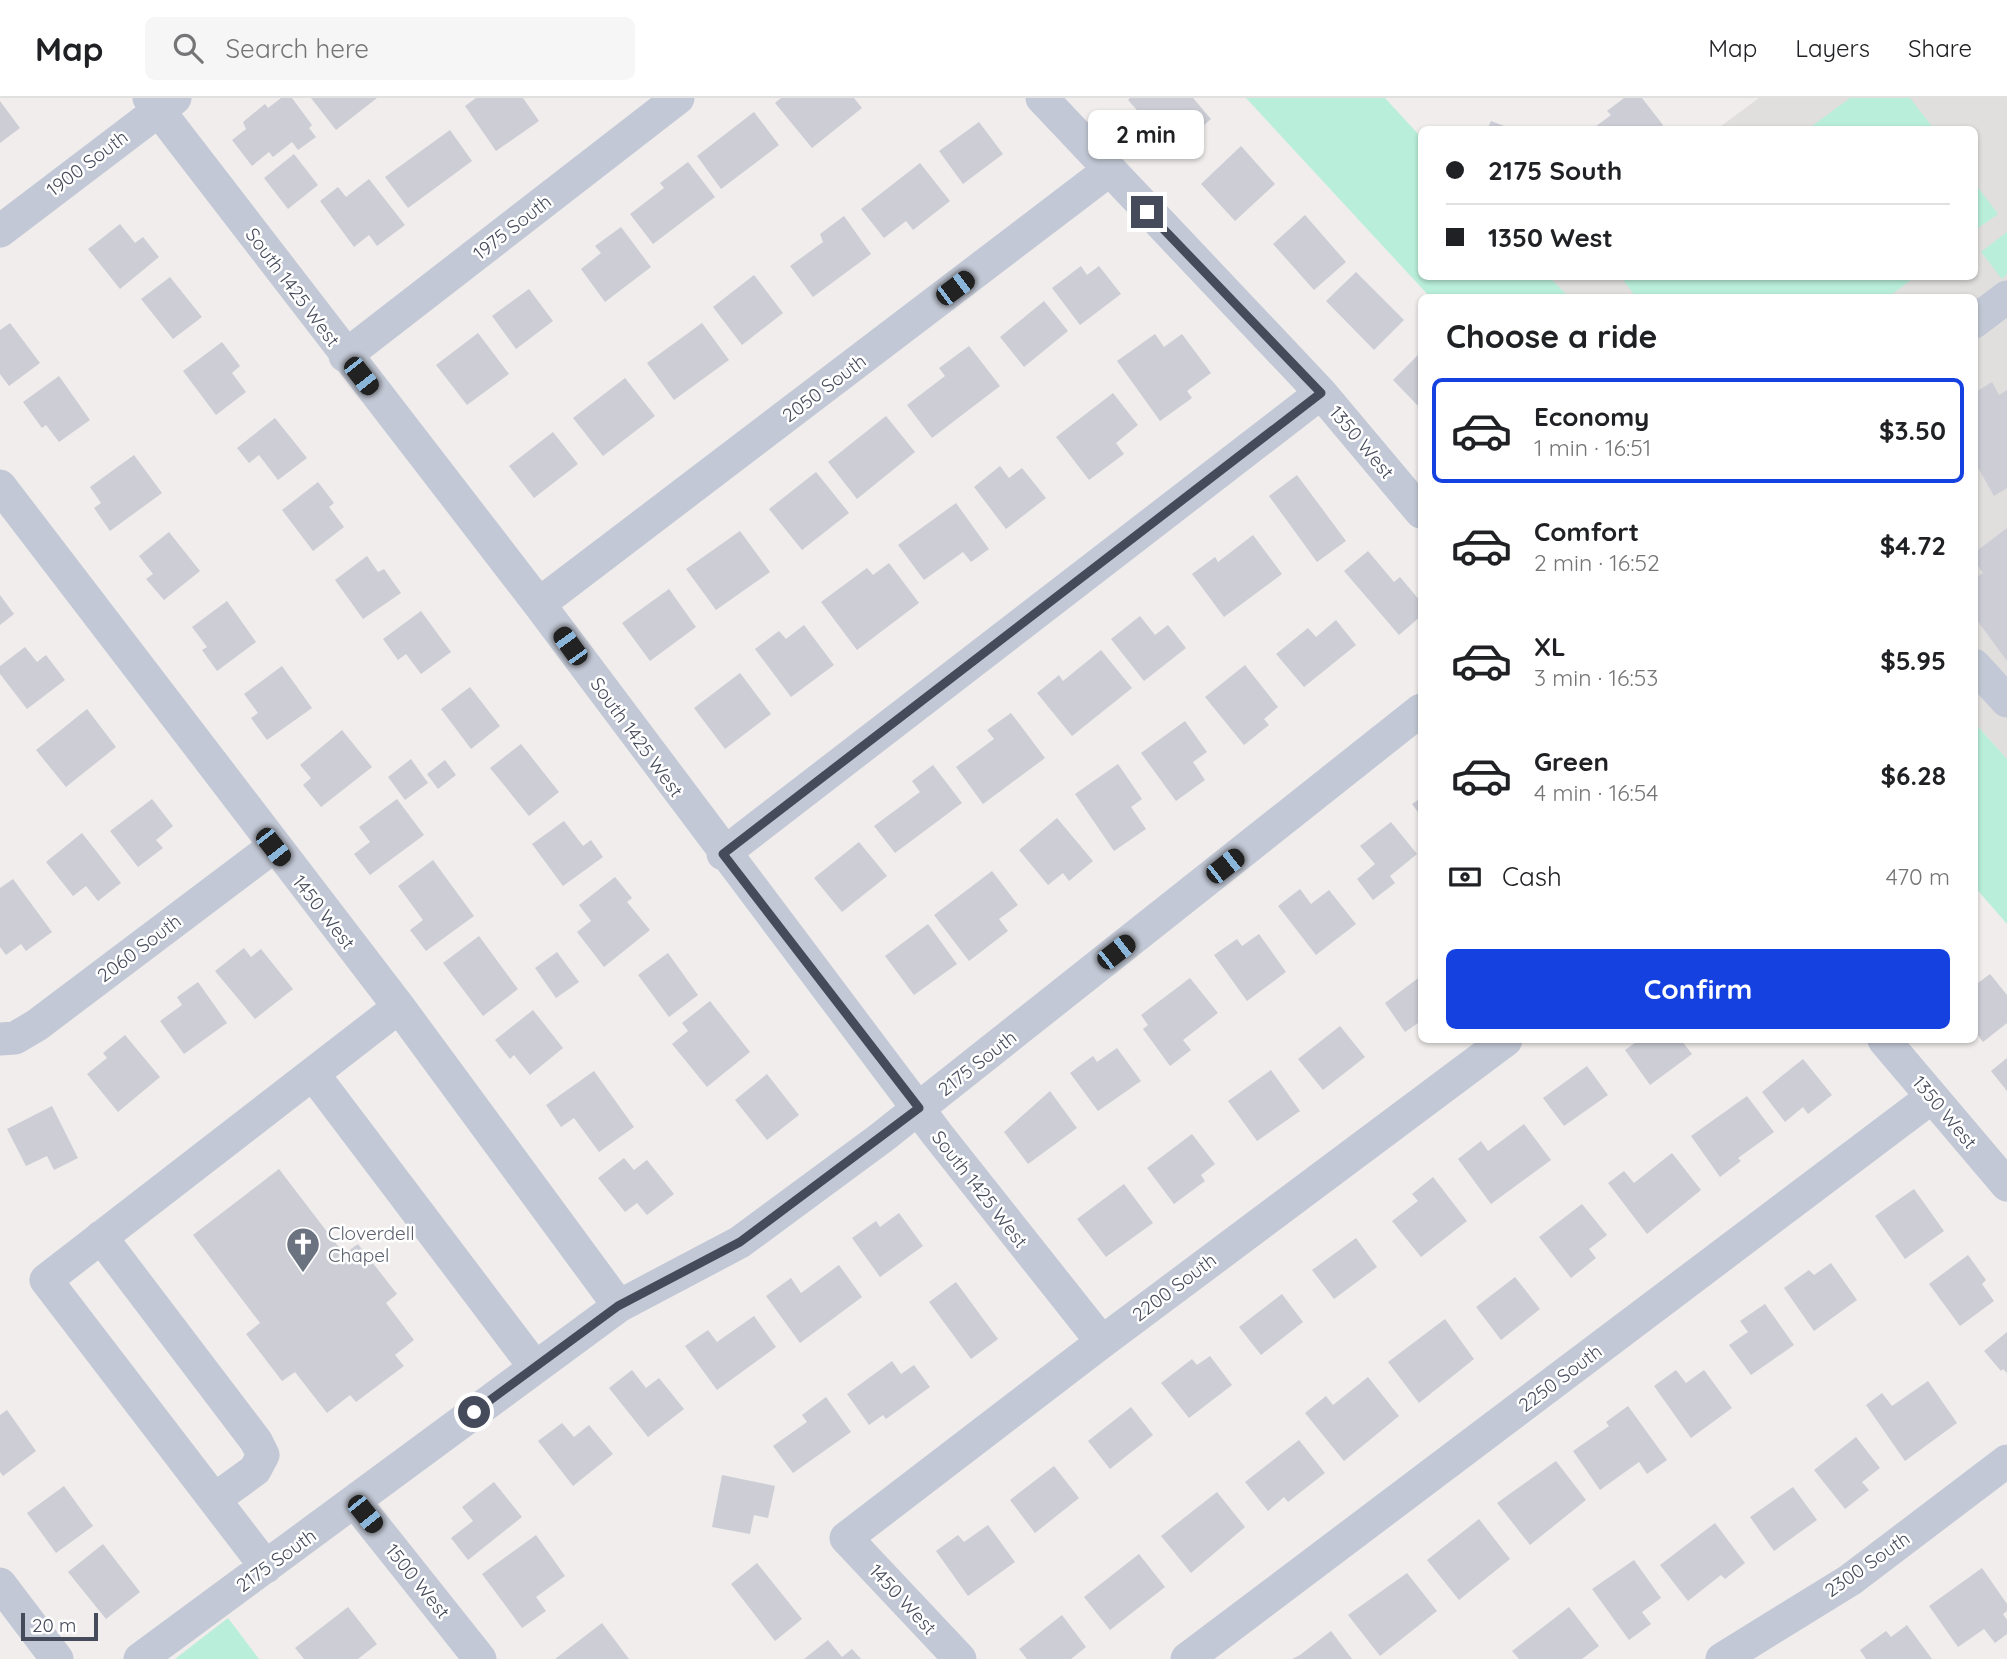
<!DOCTYPE html>
<meta charset="utf-8">
<style>
:root{--surface:#fff;--page:#f6f6f6;--text:#202124;--muted:#757577;--line:#e0e0e0;--accent:#1541e1}
body{margin:0;font-family:Quicksand,sans-serif;background:var(--page);color:var(--text);height:100vh;display:flex;flex-direction:column;font-size:26px;white-space:nowrap}
*{box-sizing:border-box;margin:0}
p{font-size:23px;color:var(--muted)}
.icon{flex:none;width:38px;height:38px;fill:none;stroke:currentColor;stroke-width:2;stroke-linecap:round;stroke-linejoin:round}
.map{position:relative;flex:1;overflow:hidden}
.side{position:absolute;left:1418px;top:196px;width:560px;height:749px;display:flex;flex-direction:column;background:var(--surface);border-radius:10px;box-shadow:0 2px 5px #0004}
.side>*{flex:none}
.banner{position:absolute;left:1418px;top:28px;width:560px;height:154px;border-radius:10px;box-shadow:0 2px 5px #0004;display:grid;align-content:center;height:154px;padding:0 28px;background:var(--surface)}
.scale{position:absolute;left:21px;bottom:18px;width:77px;box-sizing:border-box;padding-left:7px;border:4px solid #454b5a;border-top:0;font-size:19px;line-height:24px;white-space:nowrap;color:#454b5a;-webkit-text-stroke:5px #fff;paint-order:stroke}
.end{position:absolute;width:32px;height:32px;margin:-16px;border:9px solid #454b5a;background:#fff;box-shadow:0 0 0 4px #fff}
.from{border-radius:50%}
.bubble{position:absolute;height:49px;border-radius:10px;background:var(--surface);box-shadow:0 2px 5px #0004;font-size:23px;font-weight:700;line-height:49px;text-align:center}
.car{position:absolute;width:21px;height:42px;margin:-21px -10px;border-radius:9px;box-shadow:0 0 5px 2px #0007;background:linear-gradient(#222 24%,#8ab4d8 0 40%,#222 0 76%,#8ab4d8 0 86%,#222 0)}
.banner b{display:flex;align-items:center;gap:24px;height:66px;font-size:26px}
.banner b+b{border-top:2px solid var(--line)}
.banner i{width:18px;height:18px;background:var(--text)}
ul{padding:0;list-style:none}
li{display:flex;align-items:center;gap:21px;height:105px;margin:0 14px 10px;padding:0 14px;border:4px solid transparent;border-radius:10px}
li div{flex:1}
li b{display:block;font-size:26px}
li em{font-style:normal;font-weight:700}
li.on{border-color:var(--accent)}
li>.icon{width:63px;height:63px;stroke-width:1.5}
h2{padding:0 28px;font-size:32px;line-height:84px}
.pay{display:flex;align-items:center;gap:18px;height:77px;padding:0 28px;font-size:26px}
.pay p{margin-inline-start:auto}
.action{display:flex;gap:14px;margin-top:auto;padding:14px 28px}
.action a{flex:1;height:80px;border-radius:10px;background:var(--accent);color:#fff;font-size:28px;font-weight:700;line-height:80px;text-align:center}
header{display:flex;align-items:center;gap:42px;box-sizing:border-box;height:98px;padding:0 35px;background:var(--surface);border-bottom:2px solid var(--line)}
header strong{font-size:33px}
nav{display:flex;gap:38px;margin-inline-start:auto;font-size:24px}
.search{width:490px;height:63px;background:var(--page);display:flex;align-items:center;gap:18px;box-sizing:border-box;padding:0 24px;border-radius:10px;color:var(--muted);font-size:26px}
.map>svg:first-child{display:block}
</style>
<header>
<strong>Map</strong>
<div class="search"><svg class="icon" aria-label="search" viewBox="0 0 24 24"><circle cx="10" cy="10" r="6"/><path d="M15 15l6 6"/></svg>Search here</div>
<nav><a>Map</a><a>Layers</a><a>Share</a></nav>
</header>
<div class="map">
<svg width="2007" height="1561" viewBox="0 0 2007 1561">
<rect width="100%" height="100%" fill="#f0edec"/>
<path fill="#e1dede" d="M1759,0H2007V661L1974,624V200H1569L1549,179L1974,178V32L1717,31Z"/>
<path fill="#b9efda" d="M1246,0H1385L1421,39V178L1549,179L1569,199H1430Z
M1850,0H1910L1934,31H1808Z
M1974,84L1998,116L1974,133Z
M2007,134V176L2002,181L1981,154Z
M1621,179H1915L1887,200L1636,199Z
M1974,624L2007,661V826L1974,788Z
M228,1520L259,1561H175Z"/>
<path fill="#cccdd5" d="M281,0H292L312,27L309,30L316,39L298,52L292,44L273,59L269,54L252,68L232,42L246,31L243,24L265,6L268,10Z
M311,0H377L336,32Z
M476,0H523L539,23L496,53L465,8Z
M781,0H854L862,10L812,50L775,5Z
M1130,0H1193L1211,21L1181,47L1158,20L1150,27L1128,2Z
M1624,0H1642L1663,27L1658,32H1591L1611,17L1607,13Z
M0,3L20,30L0,45Z
M754,14L779,47L721,91L697,58Z
M1491,23L1512,31V32H1487Z
M979,24L1003,56L963,86L939,53Z
M450,32L472,63L408,110L385,79Z
M1241,48L1275,86L1235,123L1201,86Z
M294,56L318,87L288,111L264,80Z
M688,64L715,99L653,146L630,116L664,90L660,85Z
M920,65L950,103L913,132L906,123L884,140L861,111Z
M369,81L405,127L377,148L369,137L354,149L320,103L338,89L346,99Z
M1305,117L1346,164L1314,192L1273,146Z
M844,118L871,156L813,199L790,168L823,144L820,136Z
M120,126L135,145L143,139L159,159L120,191L88,151Z
M621,129L651,169L605,204L581,171L601,155L595,148Z
M1081,168L1087,177L1099,168L1121,196L1080,227L1052,190Z
M1356,174L1404,222L1374,252L1326,203Z
M754,177L783,215L742,247L713,209Z
M170,179L202,219L173,241L141,201Z
M529,191L553,223L516,251L492,218Z
M1044,203L1068,233L1024,269L1000,239Z
M10,225L40,265L9,288L0,276V232Z
M702,225L729,262L674,302L647,265Z
M478,235L509,276L467,307L436,267Z
M1155,236L1164,249L1182,236L1211,275L1187,293L1192,300L1160,323L1117,263Z
M222,244L240,268L232,275L246,294L216,317L183,273Z
M969,248L1000,288L932,340L907,307L945,278L939,270Z
M1421,254V311L1393,282Z
M59,278L90,322L59,344L46,327L42,330L23,304Z
M625,280L655,318L603,358L573,320Z
M1992,284L1999,297L2007,292V390L1994,398L1977,368L1974,370V295Z
M1113,295L1138,327L1116,345L1124,356L1089,382L1056,339Z
M886,318L915,354L857,401L828,364Z
M275,320L307,360L278,382L259,357L249,365L237,350Z
M553,334L578,366L534,400L509,368Z
M134,357L162,395L110,433L94,410L101,405L90,389Z
M1000,368L1009,380L1022,370L1046,400L1006,431L974,389Z
M816,374L849,415L802,452L769,411Z
M1297,377L1346,443L1317,464L1269,398Z
M318,384L334,405L329,409L344,429L313,453L282,412Z
M956,405L989,451L971,464L963,454L924,482L898,447Z
M2007,430V563L1974,518V481L1983,475L1974,462V455Z
M740,433L770,474L716,512L686,471Z
M169,434L200,473L164,502L146,481L153,476L139,458Z
M1253,437L1282,476L1224,519L1192,476L1215,459L1218,464Z
M1368,453L1394,484L1400,479L1421,504V518L1399,537L1344,473Z
M367,458L378,474L384,471L401,495L363,521L335,482Z
M889,465L919,505L857,552L821,504L867,470L873,477Z
M669,491L696,529L650,563L622,525Z
M0,497L14,516L0,527Z
M227,503L256,544L217,573L202,552L207,549L192,529Z
M421,513L451,554L421,576L406,556L398,562L383,541Z
M1140,518L1155,537L1168,527L1186,550L1144,583L1111,541Z
M1336,522L1356,547L1304,589L1276,556L1308,530L1316,539Z
M804,527L834,567L791,599L755,551L779,533L786,541Z
M25,549L37,564L46,557L65,582L27,611L0,576V568Z
M1101,552L1132,590L1072,638L1037,595L1059,577L1063,583Z
M1245,567L1278,609L1264,621L1269,627L1244,647L1205,599Z
M282,568L312,610L267,642L251,620L258,615L244,596Z
M740,575L771,616L725,651L694,610Z
M470,589L500,628L471,651L441,611Z
M87,611L116,649L66,689L36,652Z
M1011,615L1045,660L983,706L956,669L994,641L987,632Z
M1185,623L1207,654L1193,664L1205,682L1176,703L1141,655Z
M342,632L372,669L321,709L303,687L311,680L300,667Z
M521,646L559,694L529,718L490,670Z
M411,661L428,685L405,702L388,679Z
M445,662L456,677L438,691L427,676Z
M1118,666L1142,701L1131,709L1146,731L1114,753L1075,696Z
M933,667L962,705L895,755L874,728L920,694L912,683Z
M1421,700V718L1412,706Z
M152,701L173,728L156,742L163,750L138,769L110,733Z
M397,701L424,737L370,777L354,756L370,744L359,729Z
M1057,720L1093,763L1069,783L1063,775L1048,787L1019,752Z
M564,723L583,748L591,742L603,759L563,788L532,746Z
M1391,724L1417,756L1390,778L1395,785L1373,802L1357,781L1375,766L1360,748Z
M82,735L121,785L98,803L86,788L73,798L46,764Z
M859,744L887,778L842,814L814,780Z
M433,762L474,818L426,853L410,832L423,822L398,788Z
M992,773L1018,807L999,821L1008,833L969,863L934,817Z
M615,779L632,800L627,804L650,832L604,869L577,834L591,823L579,807Z
M13,781L52,834L26,853L21,846L6,857L0,849V790Z
M1300,791L1311,806L1329,792L1356,826L1316,857L1278,808Z
M928,826L957,866L914,897L885,858Z
M1259,836L1286,874L1247,903L1214,857L1237,841L1242,848Z
M479,838L518,891L483,918L443,865Z
M244,850L251,859L261,851L293,891L255,921L215,873Z
M557,854L579,884L556,900L535,870Z
M668,855L698,897L669,919L638,877Z
M1990,876L2007,897V925L1983,944L1974,932V888Z
M1421,878V923L1405,934L1385,905Z
M1190,880L1218,915L1183,942L1191,952L1170,968L1143,931L1148,927L1141,917Z
M198,884L227,925L184,956L160,923L182,907L177,899Z
M710,903L750,954L707,989L672,946L688,933L682,925Z
M533,912L563,950L530,977L514,957L510,961L495,942Z
M1340,928L1365,959L1323,992L1298,961Z
M125,937L160,979L118,1014L87,976L107,960L103,955Z
M1639,942H1681L1692,956L1650,987L1625,952Z
M1117,950L1141,983L1098,1013L1070,975L1093,958L1097,964Z
M2007,960V993L1991,973Z
M1803,961L1832,997L1808,1016L1803,1009L1785,1024L1762,994Z
M1587,968L1608,997L1564,1028L1543,1000Z
M1271,972L1300,1013L1257,1043L1228,1003Z
M594,973L634,1029L599,1054L574,1020L561,1029L546,1007Z
M767,976L799,1017L767,1042L735,1002Z
M1050,993L1077,1030L1028,1066L1004,1034Z
M1747,998L1774,1034L1738,1060L1741,1063L1720,1079L1691,1038Z
M52,1008L78,1060L54,1072L47,1058L26,1068L7,1031Z
M1524,1026L1551,1062L1491,1106L1458,1061L1481,1043L1488,1053Z
M1192,1036L1215,1066L1201,1077L1205,1083L1174,1106L1147,1070Z
M1672,1055L1701,1092L1647,1136L1608,1085L1624,1073L1634,1085Z
M624,1060L634,1072L647,1062L674,1096L647,1117L637,1105L625,1114L598,1080Z
M279,1071L344,1156L358,1146L397,1196L386,1205L414,1242L395,1257L404,1268L356,1304L350,1297L327,1315L295,1274L282,1283L246,1236L260,1225L193,1137Z
M1433,1079L1467,1123L1421,1159L1392,1123L1418,1103L1412,1096Z
M1124,1086L1153,1125L1106,1159L1077,1121Z
M1914,1091L1944,1133L1905,1161L1875,1118Z
M1582,1106L1607,1137L1589,1151L1596,1160L1571,1180L1539,1139Z
M899,1115L923,1148L880,1179L852,1140L876,1123L880,1129Z
M1356,1140L1377,1169L1334,1201L1312,1172Z
M1968,1157L1986,1182L1982,1186L1994,1203L1960,1228L1929,1186Z
M1831,1165L1857,1202L1814,1233L1784,1190L1809,1172L1814,1177Z
M839,1167L862,1199L800,1245L766,1198L791,1180L801,1195Z
M1515,1179L1540,1211L1501,1242L1476,1209Z
M956,1184L998,1241L971,1261L929,1204Z
M1282,1196L1303,1224L1261,1257L1239,1229Z
M1765,1206L1794,1247L1751,1277L1729,1247L1748,1234L1740,1223Z
M754,1218L776,1249L717,1292L685,1248L708,1232L717,1244Z
M1445,1221L1474,1261L1419,1305L1388,1264Z
M2007,1234V1275L2003,1271L2001,1273L1984,1253Z
M1210,1258L1232,1287L1189,1320L1161,1285L1192,1261L1197,1267Z
M892,1263L901,1276L914,1267L930,1289L886,1321L883,1317L869,1327L847,1296Z
M632,1272L646,1290L659,1280L684,1311L648,1339L609,1290Z
M1676,1272L1686,1285L1704,1272L1732,1310L1691,1340L1654,1288Z
M1368,1279L1399,1318L1344,1363L1305,1315L1326,1298L1333,1307Z
M1928,1283L1957,1325L1905,1363L1866,1307L1882,1295L1892,1308Z
M826,1299L851,1334L793,1375L773,1348L807,1324L802,1317Z
M1628,1308L1667,1362L1647,1376L1639,1364L1600,1392L1573,1353L1609,1328L1606,1324Z
M1131,1309L1153,1337L1110,1371L1088,1343Z
M7,1312L36,1353L3,1378L0,1374V1317Z
M562,1325L574,1339L589,1327L613,1356L573,1388L538,1343Z
M1856,1339L1880,1370L1862,1384L1869,1392L1845,1411L1814,1372Z
M1299,1342L1325,1375L1288,1404L1284,1399L1268,1413L1245,1384Z
M1556,1363L1586,1402L1530,1447L1497,1405Z
M1054,1368L1079,1400L1035,1435L1010,1402Z
M722,1377L775,1388L768,1420L754,1417L750,1436L712,1429Z
M494,1384L522,1419L468,1462L451,1440L473,1423L462,1409Z
M64,1388L93,1428L56,1455L27,1415Z
M1793,1389L1817,1422L1774,1453L1750,1419Z
M1217,1394L1245,1429L1191,1475L1161,1438Z
M1479,1421L1510,1461L1459,1502L1427,1462Z
M1715,1425L1745,1465L1725,1481L1721,1477L1688,1503L1660,1467Z
M988,1427L1015,1464L968,1498L936,1453L958,1437L964,1444Z
M536,1437L565,1478L536,1499L546,1513L522,1530L482,1476Z
M103,1446L140,1494L106,1521L68,1474Z
M1139,1456L1165,1489L1110,1532L1084,1499Z
M1634,1462L1661,1500L1642,1514L1651,1526L1629,1542L1592,1491Z
M757,1465L802,1521L775,1543L731,1486Z
M1982,1470L2007,1506V1513L2003,1516L2007,1522V1536L1995,1545L1984,1531L1958,1549L1929,1508Z
M1407,1475L1437,1513L1380,1558L1348,1517Z
M348,1509L377,1546L358,1561H304L295,1550Z
M1569,1509L1599,1548L1582,1561H1519L1512,1553Z
M1062,1517L1086,1549L1071,1561H1027L1019,1551Z
M602,1525L629,1561H555Z
M1907,1527L1932,1561H1866L1860,1552L1886,1533L1891,1539Z
M1331,1533L1352,1561H1292L1300,1557Z
M828,1542L842,1559L852,1551L861,1561H804Z"/>
<g fill="none" stroke-linecap="round" stroke-linejoin="round">
<path stroke="#c2c8d5" stroke-width="33" d="M149,0L539,506L937,1036L1102,1244
M1042,0L1321,295L1421,414
M0,133L175,0
M1974,224L2007,199
M345,258L678,0
M0,388L399,909L619,1208
M539,506L1108,73
M1974,567L2007,603
M723,756L1321,295
M0,941L15,940L37,927L273,749
M1884,942L2007,1087
M313,976L534,1268
M101,1139L256,1343L263,1357L255,1372L215,1401
M355,1404L480,1561
M266,1469L46,1182L399,909
M0,1486L57,1561
M140,1561L619,1208L740,1144L881,1040L1421,612
M960,1561L846,1440L1102,1244L1506,942
M1187,1561L1932,999
M1722,1561L1850,1482L2007,1363"/>
</g>
<g fill="none" stroke-linecap="round" stroke-linejoin="round">
<path stroke="#454b5a" stroke-width="9" d="M474,1314L618,1208L740,1144L919,1010L723,756L1321,295L1147,114"/>
</g>
<defs>
<g id="church-pin" transform="scale(1.75)"><path d="M0 17L-7.5 6A9.5 9.5 0 1 1 7.5 6Z" fill="#6b7280" stroke="#fff"/><path d="M-1.2-6h2.4v3.5h3.3v2.4h-3.3V6h-2.4V-.1h-3.3v-2.4h3.3Z" fill="#fff"/></g>
</defs>
<g fill-rule="evenodd">
<use href="#church-pin" x="303" y="1146"/>
</g>
<g text-anchor="middle" stroke-width="5" stroke-linejoin="round" paint-order="stroke">
<g font-size="19" fill="#454b5a" stroke="#fff">
<text transform="translate(87 65) rotate(-37)" y="7">1900 South</text>
<text transform="translate(512 129) rotate(-38)" y="7">1975 South</text>
<text transform="translate(293 189) rotate(53)" y="7">South 1425 West</text>
<text transform="translate(824 290) rotate(-37)" y="7">2050 South</text>
<text transform="translate(1362 344) rotate(50)" y="7">1350 West</text>
<text transform="translate(637 639) rotate(54)" y="7">South 1425 West</text>
<text transform="translate(324 814) rotate(52)" y="7">1450 West</text>
<text transform="translate(139 850) rotate(-37)" y="7">2060 South</text>
<text transform="translate(977 965) rotate(-38)" y="7">2175 South</text>
<text transform="translate(1945 1014) rotate(50)" y="7">1350 West</text>
<text transform="translate(980 1091) rotate(52)" y="7">South 1425 West</text>
<text transform="translate(1174 1189) rotate(-37)" y="7">2200 South</text>
<text transform="translate(1560 1280) rotate(-37)" y="7">2250 South</text>
<text transform="translate(276 1462) rotate(-36)" y="7">2175 South</text>
<text transform="translate(1867 1466) rotate(-35)" y="7">2300 South</text>
<text transform="translate(418 1483) rotate(51)" y="7">1500 West</text>
<text transform="translate(903 1501) rotate(47)" y="7">1450 West</text>
</g>
<g font-size="19" fill="#5b616d" stroke="#fff" text-anchor="start">
<text x="328" y="1142">Cloverdell<tspan x="328" dy="22">Chapel</tspan></text>
</g>
</g>
</svg>
<div class="scale">20 m</div>
<i class="end from" style="left:474px;top:1314px"></i>
<i class="end" style="left:1147px;top:114px"></i>
<div class="bubble" style="left:1088px;top:12px;width:116px">2 min</div>
<i class="car" style="left:955px;top:190px;rotate:53deg"></i>
<i class="car" style="left:361px;top:278px;rotate:142deg"></i>
<i class="car" style="left:570px;top:548px;rotate:324deg"></i>
<i class="car" style="left:273px;top:749px;rotate:142deg"></i>
<i class="car" style="left:1225px;top:768px;rotate:52deg"></i>
<i class="car" style="left:1116px;top:854px;rotate:52deg"></i>
<i class="car" style="left:365px;top:1416px;rotate:141deg"></i>
<div class="banner">
<b><i class="from"></i>2175 South</b>
<b><i></i>1350 West</b>
</div>
<section class="side">
<h2>Choose a ride</h2>
<ul>
<li class="on"><svg class="icon" aria-label="car" viewBox="0 0 24 24"><path d="M5 17H2v-5l4-1 3-4h7l3 4 3 1v5h-3M9 17h6M6 11h13"/><circle cx="7" cy="17" r="2"/><circle cx="17" cy="17" r="2"/></svg><div><b>Economy</b><p>1 min · 16:51</p></div><em>$3.50</em></li>
<li><svg class="icon" aria-label="car" viewBox="0 0 24 24"><path d="M5 17H2v-5l4-1 3-4h7l3 4 3 1v5h-3M9 17h6M6 11h13"/><circle cx="7" cy="17" r="2"/><circle cx="17" cy="17" r="2"/></svg><div><b>Comfort</b><p>2 min · 16:52</p></div><em>$4.72</em></li>
<li><svg class="icon" aria-label="car" viewBox="0 0 24 24"><path d="M5 17H2v-5l4-1 3-4h7l3 4 3 1v5h-3M9 17h6M6 11h13"/><circle cx="7" cy="17" r="2"/><circle cx="17" cy="17" r="2"/></svg><div><b>XL</b><p>3 min · 16:53</p></div><em>$5.95</em></li>
<li><svg class="icon" aria-label="car" viewBox="0 0 24 24"><path d="M5 17H2v-5l4-1 3-4h7l3 4 3 1v5h-3M9 17h6M6 11h13"/><circle cx="7" cy="17" r="2"/><circle cx="17" cy="17" r="2"/></svg><div><b>Green</b><p>4 min · 16:54</p></div><em>$6.28</em></li>
</ul>
<div class="pay"><svg class="icon" aria-label="cash" viewBox="0 0 24 24"><path d="M3 7h18v10H3z"/><circle cx="12" cy="12" r="2"/></svg>Cash<p>470 m</p></div>
<div class="action"><a>Confirm</a></div>
</section>
</div>
